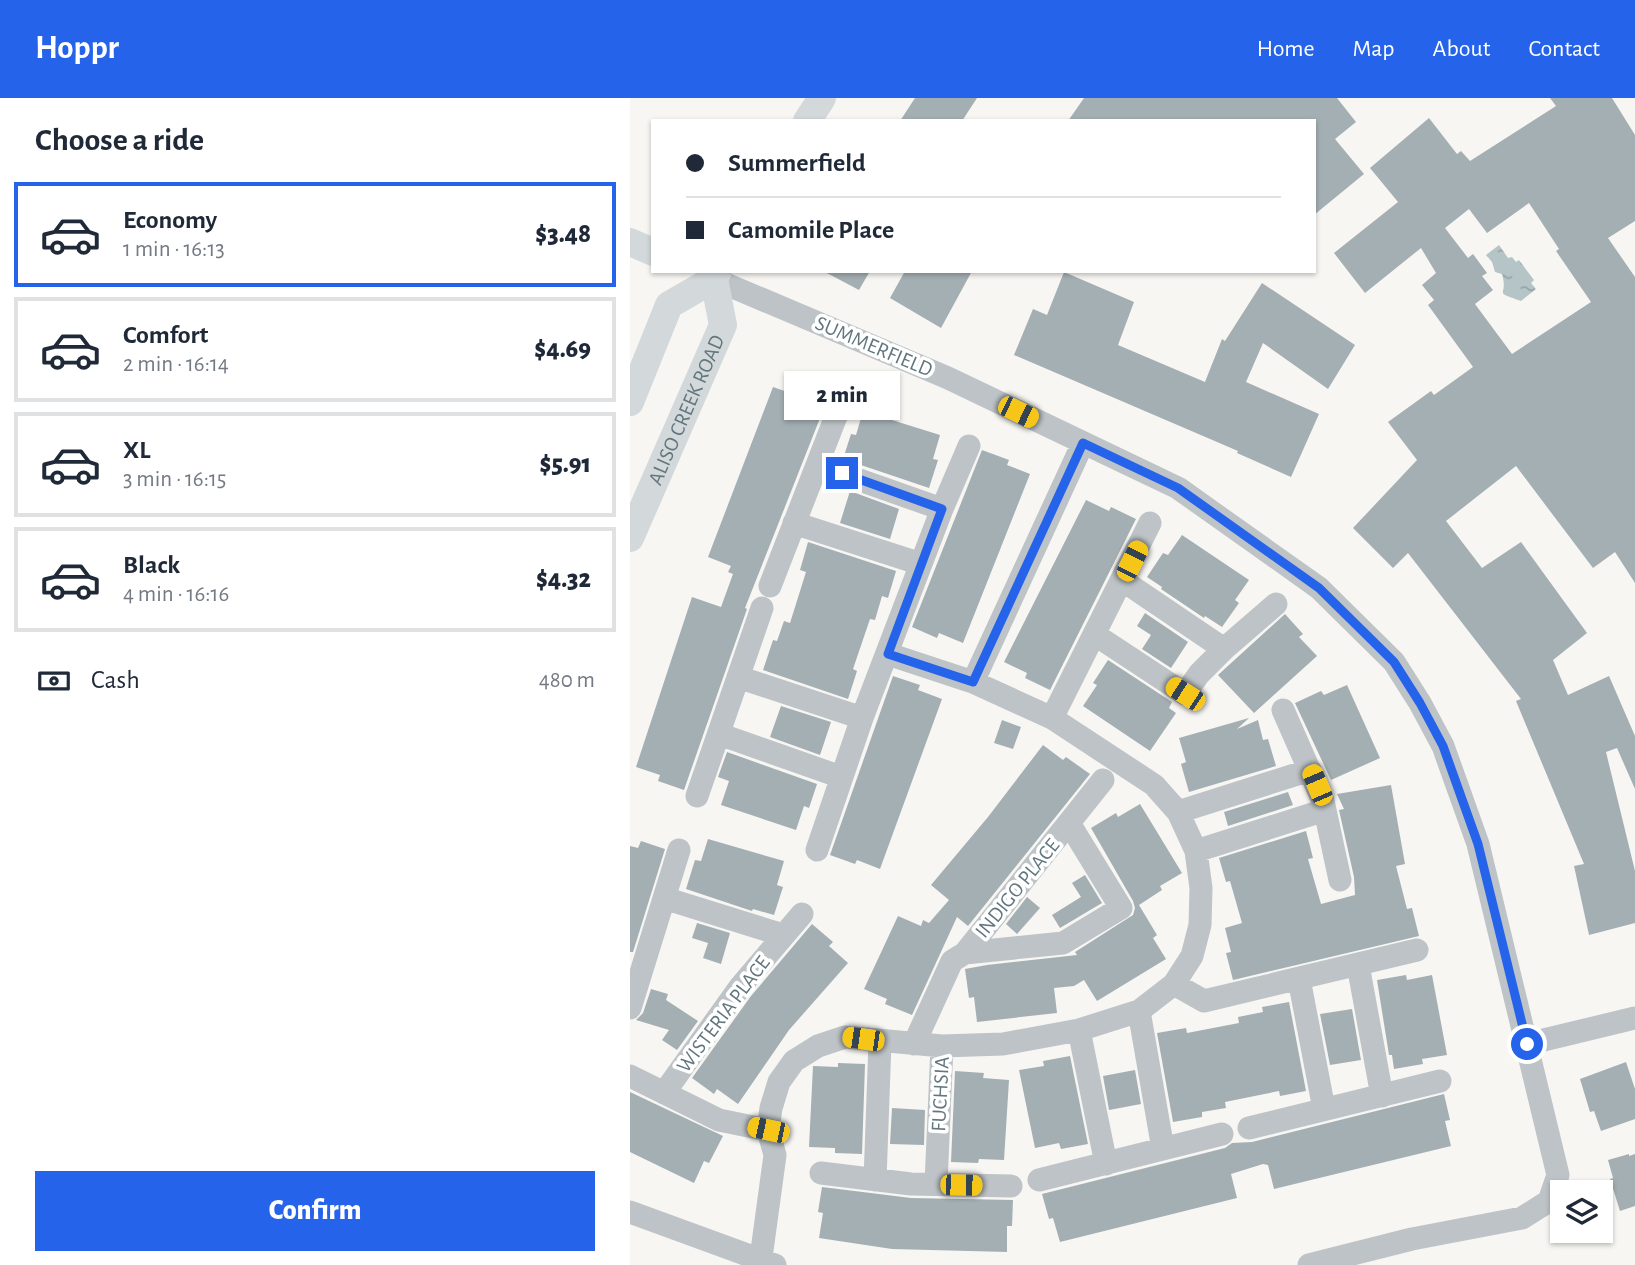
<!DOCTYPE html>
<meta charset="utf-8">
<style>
:root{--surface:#fff;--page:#f2f2f3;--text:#1f2937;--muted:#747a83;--line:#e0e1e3;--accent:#2563eb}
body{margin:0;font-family:"Alegreya Sans",sans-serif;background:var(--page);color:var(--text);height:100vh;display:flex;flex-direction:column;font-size:26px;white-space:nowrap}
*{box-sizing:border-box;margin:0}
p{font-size:23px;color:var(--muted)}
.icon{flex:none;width:38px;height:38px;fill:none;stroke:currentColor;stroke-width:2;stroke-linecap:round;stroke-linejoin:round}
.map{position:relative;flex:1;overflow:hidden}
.details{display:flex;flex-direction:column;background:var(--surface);width:630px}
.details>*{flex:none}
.top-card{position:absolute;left:21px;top:21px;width:665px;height:154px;border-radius:0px;box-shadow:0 2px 5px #0004;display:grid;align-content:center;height:154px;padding:0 35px;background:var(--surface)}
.controls{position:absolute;left:920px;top:1082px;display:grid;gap:14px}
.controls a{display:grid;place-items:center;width:63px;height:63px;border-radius:0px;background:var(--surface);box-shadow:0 2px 5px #0004;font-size:35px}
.end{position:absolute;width:32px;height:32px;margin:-16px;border:9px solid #2563eb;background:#fff;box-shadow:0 0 0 4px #fff}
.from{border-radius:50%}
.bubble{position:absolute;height:49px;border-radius:0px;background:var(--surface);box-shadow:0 2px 5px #0004;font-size:23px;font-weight:800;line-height:49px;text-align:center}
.car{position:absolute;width:21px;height:42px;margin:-21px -10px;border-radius:9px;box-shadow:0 0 5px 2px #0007;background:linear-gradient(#f5c518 24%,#345 0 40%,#f5c518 0 76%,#345 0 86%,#f5c518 0)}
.top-card b{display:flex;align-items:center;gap:24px;height:66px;font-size:26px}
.top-card b+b{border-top:2px solid var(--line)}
.top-card i{width:18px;height:18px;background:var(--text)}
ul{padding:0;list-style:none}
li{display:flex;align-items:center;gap:21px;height:105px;margin:0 14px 10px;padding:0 21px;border:4px solid var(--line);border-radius:0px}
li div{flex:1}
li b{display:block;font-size:26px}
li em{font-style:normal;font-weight:800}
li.active{border-color:var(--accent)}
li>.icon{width:63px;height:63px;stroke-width:1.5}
h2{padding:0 35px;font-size:32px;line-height:84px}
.pay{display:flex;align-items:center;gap:18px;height:77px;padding:0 35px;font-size:26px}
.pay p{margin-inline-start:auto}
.action{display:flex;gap:14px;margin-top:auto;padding:14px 35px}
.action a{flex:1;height:80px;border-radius:0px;background:var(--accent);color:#fff;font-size:28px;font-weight:800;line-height:80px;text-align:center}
header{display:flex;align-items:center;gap:42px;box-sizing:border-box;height:98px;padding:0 35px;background:var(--accent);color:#fff}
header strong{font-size:33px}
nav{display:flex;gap:38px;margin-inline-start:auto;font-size:24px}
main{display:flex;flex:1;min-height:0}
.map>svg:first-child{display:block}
</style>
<header>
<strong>Hoppr</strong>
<nav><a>Home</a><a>Map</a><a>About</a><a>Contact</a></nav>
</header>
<main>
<section class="details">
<h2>Choose a ride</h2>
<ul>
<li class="active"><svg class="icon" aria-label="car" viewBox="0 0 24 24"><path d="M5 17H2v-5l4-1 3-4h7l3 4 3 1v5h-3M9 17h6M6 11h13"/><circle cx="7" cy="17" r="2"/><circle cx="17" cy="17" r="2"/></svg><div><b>Economy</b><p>1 min · 16:13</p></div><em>$3.48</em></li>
<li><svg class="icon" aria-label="car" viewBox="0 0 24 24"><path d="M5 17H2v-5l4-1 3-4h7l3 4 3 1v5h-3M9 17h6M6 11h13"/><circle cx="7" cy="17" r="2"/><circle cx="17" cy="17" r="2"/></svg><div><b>Comfort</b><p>2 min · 16:14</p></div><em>$4.69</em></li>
<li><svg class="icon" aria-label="car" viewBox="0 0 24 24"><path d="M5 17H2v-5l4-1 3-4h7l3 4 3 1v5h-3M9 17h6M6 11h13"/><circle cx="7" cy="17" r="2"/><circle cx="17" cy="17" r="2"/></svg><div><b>XL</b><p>3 min · 16:15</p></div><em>$5.91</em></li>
<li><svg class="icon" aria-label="car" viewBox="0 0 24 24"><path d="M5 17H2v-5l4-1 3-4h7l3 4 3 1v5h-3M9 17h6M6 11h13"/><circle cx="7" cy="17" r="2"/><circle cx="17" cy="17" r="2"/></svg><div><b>Black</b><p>4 min · 16:16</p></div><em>$4.32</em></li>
</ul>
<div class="pay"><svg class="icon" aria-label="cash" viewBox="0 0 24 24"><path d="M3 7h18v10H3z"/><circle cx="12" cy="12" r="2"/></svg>Cash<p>480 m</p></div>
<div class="action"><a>Confirm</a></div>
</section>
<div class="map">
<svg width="1005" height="1167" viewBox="0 0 1005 1167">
<defs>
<pattern id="water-ripples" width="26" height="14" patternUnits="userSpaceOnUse" patternTransform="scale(1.75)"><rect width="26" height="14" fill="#b5c4c6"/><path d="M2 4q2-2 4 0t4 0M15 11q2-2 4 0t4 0" fill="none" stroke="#97a4a6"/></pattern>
</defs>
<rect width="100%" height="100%" fill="#f7f6f3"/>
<path fill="url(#water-ripples)" d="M869,147L878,160L882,159L886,164L889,162L904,182L901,185L906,191L891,203C861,192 879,200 872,176L865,174L862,164L856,157Z"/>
<path fill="#a4afb3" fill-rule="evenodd" d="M285,0H347L332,23H270Z
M454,0H707L726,24L705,41L734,76L684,117V23H438Z
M920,0H982L1005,37V123L978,140L1005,179V485L985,454L963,470L886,368L816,423L852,470L891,444L957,535L923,562L938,597L979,578L1005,638V691L987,650L976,654L1005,773V825L959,837L944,768L954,766L886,603L891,601L778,455L763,470L723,430L787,362L758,324L801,293L804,297L843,269L798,207L804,202L792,187L806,175L791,150L735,195L704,155L768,104L740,70L799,20L827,56L831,53L840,63L926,8ZM899,105L929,151L926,153L961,204L882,256L845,206L863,192L852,178L857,175L843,156L838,160L815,130L839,111L857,135Z
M193,173H240L229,192Z
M275,173H342L311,230L260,200Z
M434,174L504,204L488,247L575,284L592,241L595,243L632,185L725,247L698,291L633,245L616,284L689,316L661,379L607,355L608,353L384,257L403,211L417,217Z
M143,289L169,298L170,295L196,305L115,510L117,511L54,692L28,683L30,677L6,669L62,499L91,509L103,476L98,474L101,468L78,459Z
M233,313L310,337L303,361L308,362L299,390L213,361L221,336L226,337Z
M352,352L379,362L377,367L400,376L333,545L309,535L307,540L282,529Z
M220,393L269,411L260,441L210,425Z
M456,402L479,413L481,409L506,421L420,592L395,580L397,575L374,564Z
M552,437L619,482L605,502L609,505L592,529L575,518L574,520L531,491L532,489L517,479L533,455L538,457Z
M178,444L266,473L258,500L252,498L245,522L240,521L223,571L227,573L218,601L133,572L143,542L147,543L154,523L160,525L176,474L170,472Z
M515,515L558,544L541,570L512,551L521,537L507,528Z
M655,516L673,536L669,539L687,558L624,615L588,577Z
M478,562L542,604L539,610L546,615L520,653L453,608L467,587L463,585Z
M263,578L290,587L288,592L312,601L250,771L227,762L225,766L200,757Z
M717,587L750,660L701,682L665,605L691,593L694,597Z
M151,608L201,624L190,657L140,639Z
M619,620L607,631L628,622L633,642L638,641L646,668L559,694L551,666L556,664L549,640Z
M372,622L391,629L383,651L364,645Z
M413,647L433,662L436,659L460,676L338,828L327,819L282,917L255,906L257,901L234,891L268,818L291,828L293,822L299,825L319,802L301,787L358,719Z
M97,654L187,686L179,710L174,708L166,732L91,707L99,683L88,679Z
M761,687L775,766L766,768L777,811L782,810L789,838L603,882L596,855L601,854L595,830L612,825L600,783L596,784L589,760L676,733L683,760L678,761L691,806L725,797L724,779L709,712L714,711L707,696Z
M658,694L663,707L598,728L594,714Z
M510,706L552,775L530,788L532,792L509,807L527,837L523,840L536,861L467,903L454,882L444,888L424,890L427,915L347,924L344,899L339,900L335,871L357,867L447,857L445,854L503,817L505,810L503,803L461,730L486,715L488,719Z
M78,741L154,763L147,787L153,789L144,817L123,811L122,813L56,791L65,762L71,763Z
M11,743L35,751L3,854H0V748L8,750Z
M455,777L472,805L430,830L422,817L451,799L442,785Z
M397,799L410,810L387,836L376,826Z
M67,825L100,835L91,866L73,860L78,845L62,840Z
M182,826L203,844L199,848L218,865L159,932L108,1006L87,991L84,996L62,980L121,898Z
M776,877L777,882L802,877L817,957L792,961L793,966L764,971L762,957H759L747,882Z
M21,891L38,896L36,902L68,923L47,952L32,942L39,932L6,922L13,915Z
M659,904L676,993L650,998L649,993L595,1004L596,1010L572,1014V1019L543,1024L527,935L556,930L557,935L609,925L608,919L633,914L632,909Z
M722,911L731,962L700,967L690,916Z
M440,958L458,1046L431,1051L429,1045L405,1050L389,972L414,968L413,963Z
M996,964L1005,991V1021L971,1033L964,1013L960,1014L950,981Z
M208,965L235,966L232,1056L205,1055V1050L179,1049L183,968L208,969Z
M505,972L511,1006L479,1012L473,978Z
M325,973L354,975L353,980L379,982L374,1062L349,1061L348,1065L321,1064Z
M0,994L93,1038L79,1065L74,1063L64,1085L0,1054Z
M814,996L820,1022L815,1023L821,1048L644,1091L638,1067L633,1066L601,1076L607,1100L430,1144L423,1120L419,1121L412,1096L595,1050L602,1045L622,1044Z
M262,1010L295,1012L294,1047L260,1046Z
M999,1056V1058L1005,1056V1108L990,1113L980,1081L983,1080L978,1062Z
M192,1089L281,1100L383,1102L382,1128H377V1154L262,1151L189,1140L193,1115L188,1114Z"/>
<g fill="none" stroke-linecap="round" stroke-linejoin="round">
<path stroke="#bdc3c6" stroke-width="23" d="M84,181L318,280L548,390L689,490L764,564L790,605L813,648L848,746L928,1077L919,1103L892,1120L782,1141L679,1167
M187,367L312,411
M164,425L291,466
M140,488L210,308
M464,536L555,596L569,576L594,551L492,482
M594,551L646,506
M108,579L232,620
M343,584L453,345
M653,612L693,703L710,782
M422,620L520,425
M89,636L211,679
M67,698L132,510
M548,714L680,672
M187,752L232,620L312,411L339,348
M566,753L695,712
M34,800L153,837
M335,855L433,845L491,810L439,725
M728,867L752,998
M669,881L694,1011
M544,886L574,903L787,852
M0,910L49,752
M509,913L533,1051
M449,932L476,1066
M284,946L322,863L335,855L473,682
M897,946L1005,920
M0,978L89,1022L138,1032
M34,995L110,889L172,816
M619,1030L810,983
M191,1075L281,1086L381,1088
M245,1082L250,944
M409,1082L592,1036
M306,1086L312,948
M0,1114L145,1167
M130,1167L145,1057L138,1032L141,1010L149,984L164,963L188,948L215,939L312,948L373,946L449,932L509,913L544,886L562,858L570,827L571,790L566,753L548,714L524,687L422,620L343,584L258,556"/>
<g stroke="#d3d9db" stroke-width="28">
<path d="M177,23L192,0"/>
<path d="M0,144L23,154"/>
<path d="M0,304L39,207L84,181L88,173"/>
<path id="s1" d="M0,440L93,227L84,181"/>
</g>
</g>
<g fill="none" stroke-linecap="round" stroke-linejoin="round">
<path stroke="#2563eb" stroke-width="9" d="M212,375L312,411L258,556L343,584L453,345L548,390L689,490L764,564L790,605L813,648L848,746L897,946"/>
</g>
<g text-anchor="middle" stroke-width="7" stroke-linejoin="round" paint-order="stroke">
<g font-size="21" fill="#62767e" stroke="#fff">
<text transform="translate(244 248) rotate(23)" y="7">SUMMERFIELD</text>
<text dy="7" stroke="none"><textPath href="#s1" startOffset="140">ALISO CREEK ROAD</textPath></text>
<text transform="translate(387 790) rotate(-51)" y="7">INDIGO PLACE</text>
<text transform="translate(93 916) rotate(-53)" y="7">WISTERIA PLACE</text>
<text transform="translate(310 996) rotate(-87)" y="7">FUCHSIA</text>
</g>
</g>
</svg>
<div class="controls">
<a><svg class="icon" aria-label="layers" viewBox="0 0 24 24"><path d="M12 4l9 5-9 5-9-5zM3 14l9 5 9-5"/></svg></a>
</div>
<i class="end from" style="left:897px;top:946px"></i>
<i class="end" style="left:212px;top:375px"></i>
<div class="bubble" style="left:154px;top:273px;width:116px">2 min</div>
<i class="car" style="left:388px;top:314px;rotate:116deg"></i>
<i class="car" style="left:502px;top:463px;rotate:27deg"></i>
<i class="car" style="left:555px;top:596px;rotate:303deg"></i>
<i class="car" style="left:687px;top:687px;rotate:337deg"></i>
<i class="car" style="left:233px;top:941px;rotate:278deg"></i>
<i class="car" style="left:138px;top:1032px;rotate:282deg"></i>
<i class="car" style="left:331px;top:1087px;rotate:91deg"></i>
<div class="top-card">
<b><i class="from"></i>Summerfield</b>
<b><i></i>Camomile Place</b>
</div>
</div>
</main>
